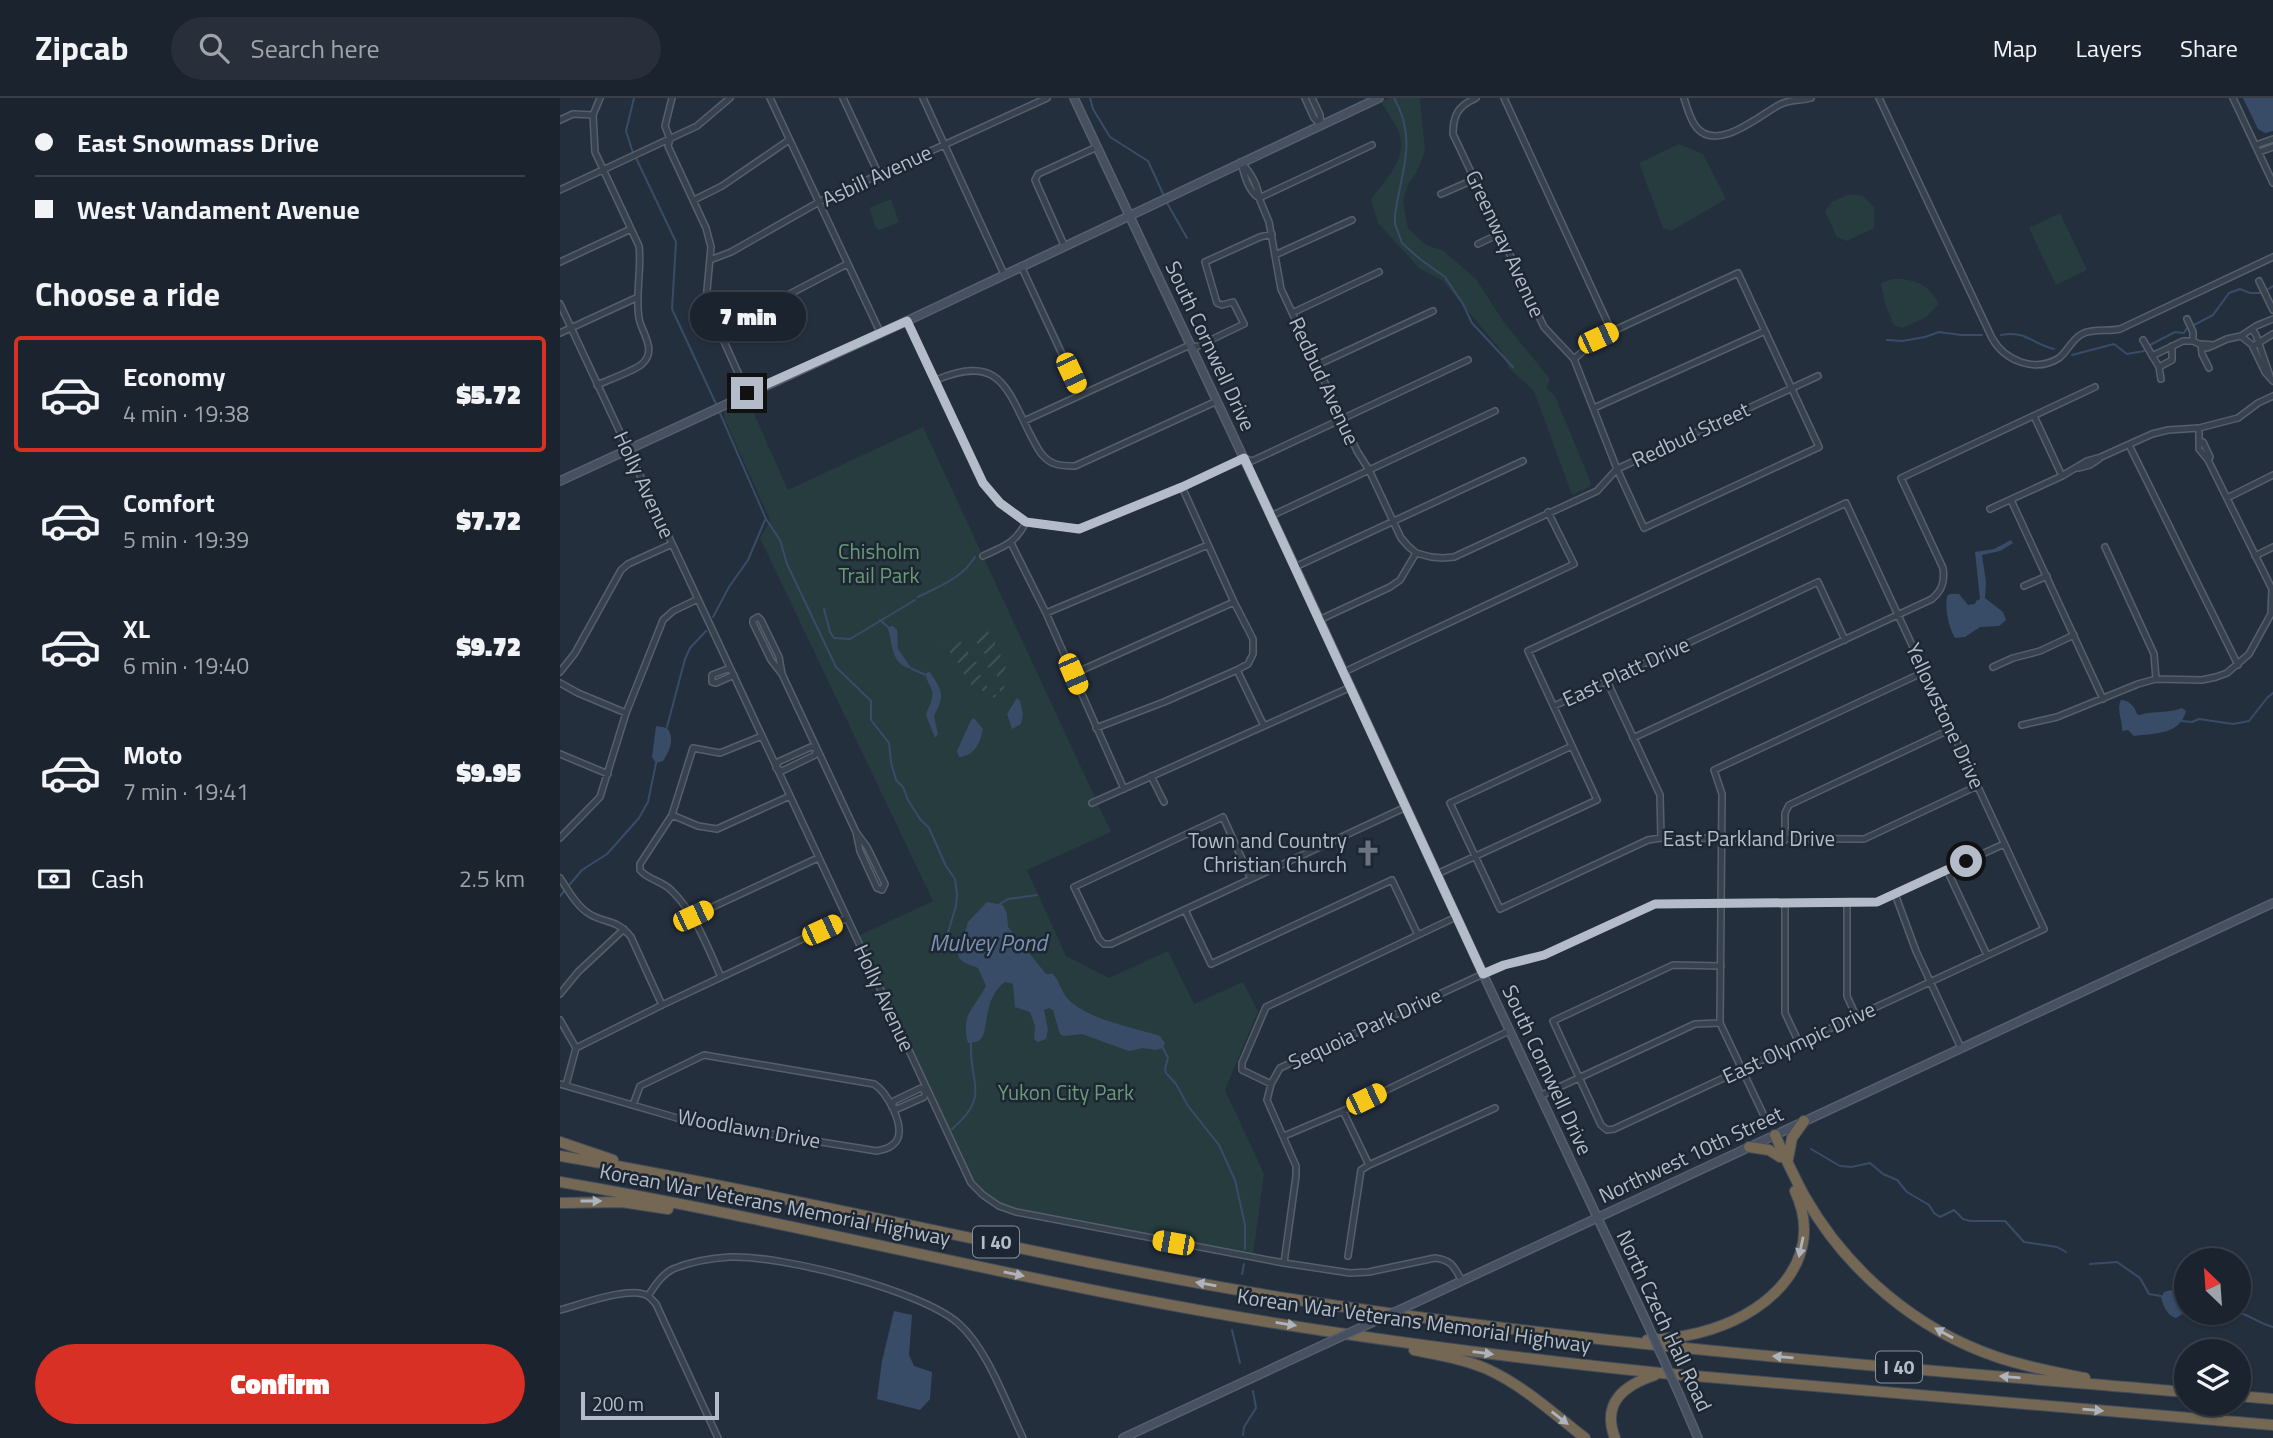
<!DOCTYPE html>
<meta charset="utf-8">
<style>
:root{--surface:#1b232e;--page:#282f3a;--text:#f1f3f6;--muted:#a0a4aa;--line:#39404a;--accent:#d93025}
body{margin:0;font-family:"Titillium Web",sans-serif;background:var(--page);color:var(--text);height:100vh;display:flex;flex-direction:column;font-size:26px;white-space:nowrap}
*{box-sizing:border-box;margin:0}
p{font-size:23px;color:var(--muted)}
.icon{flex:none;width:38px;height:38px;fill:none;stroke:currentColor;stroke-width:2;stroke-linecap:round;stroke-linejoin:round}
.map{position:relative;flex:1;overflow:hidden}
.side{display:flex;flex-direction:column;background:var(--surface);width:560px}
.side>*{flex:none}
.guide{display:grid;align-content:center;height:154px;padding:0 35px;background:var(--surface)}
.needle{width:46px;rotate:335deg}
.tools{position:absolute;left:1614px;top:1150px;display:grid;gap:14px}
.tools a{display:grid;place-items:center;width:77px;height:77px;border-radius:50%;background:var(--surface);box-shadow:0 2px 5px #0004,0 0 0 2px var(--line);font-size:35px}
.scale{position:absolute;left:21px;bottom:18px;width:138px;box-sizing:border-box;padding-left:7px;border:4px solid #b4bcc9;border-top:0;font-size:19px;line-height:24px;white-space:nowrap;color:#b4bcc9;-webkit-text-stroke:5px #1d2633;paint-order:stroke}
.end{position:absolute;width:32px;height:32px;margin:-16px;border:9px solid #b4bcc9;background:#111;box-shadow:0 0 0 4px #111}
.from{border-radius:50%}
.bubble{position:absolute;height:49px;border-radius:24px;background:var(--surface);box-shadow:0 2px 5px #0004,0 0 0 2px var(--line);font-size:23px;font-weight:800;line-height:49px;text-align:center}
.car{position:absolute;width:21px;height:42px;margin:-21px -10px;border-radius:9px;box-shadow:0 0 5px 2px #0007;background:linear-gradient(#f5c518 24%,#345 0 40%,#f5c518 0 76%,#345 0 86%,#f5c518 0)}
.guide b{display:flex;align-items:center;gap:24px;height:66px;font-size:26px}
.guide b+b{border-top:2px solid var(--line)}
.guide i{width:18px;height:18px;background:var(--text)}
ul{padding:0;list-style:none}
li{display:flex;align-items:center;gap:21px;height:116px;margin:0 14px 10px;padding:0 21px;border:4px solid transparent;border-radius:7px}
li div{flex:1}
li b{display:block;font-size:26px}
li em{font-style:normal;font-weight:800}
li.current{border-color:var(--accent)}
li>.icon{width:63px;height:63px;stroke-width:1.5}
h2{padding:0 35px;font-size:32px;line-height:84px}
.pay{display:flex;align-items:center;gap:18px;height:77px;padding:0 35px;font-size:26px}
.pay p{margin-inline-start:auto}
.action{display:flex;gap:14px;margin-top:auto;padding:14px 35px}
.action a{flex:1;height:80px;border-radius:42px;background:var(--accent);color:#fff;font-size:28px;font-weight:800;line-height:80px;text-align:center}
header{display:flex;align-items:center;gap:42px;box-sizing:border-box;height:98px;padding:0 35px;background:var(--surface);border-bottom:2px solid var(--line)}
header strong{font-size:33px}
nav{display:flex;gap:38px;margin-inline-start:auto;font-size:24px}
.search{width:490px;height:63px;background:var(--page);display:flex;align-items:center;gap:18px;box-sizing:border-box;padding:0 24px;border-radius:38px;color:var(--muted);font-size:26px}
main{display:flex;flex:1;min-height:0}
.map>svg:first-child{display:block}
</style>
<header>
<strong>Zipcab</strong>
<div class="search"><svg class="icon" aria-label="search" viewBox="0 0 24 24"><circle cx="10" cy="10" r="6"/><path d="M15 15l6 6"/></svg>Search here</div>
<nav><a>Map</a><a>Layers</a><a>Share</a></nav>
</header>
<main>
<section class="side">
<div class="guide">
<b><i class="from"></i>East Snowmass Drive</b>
<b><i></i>West Vandament Avenue</b>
</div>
<h2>Choose a ride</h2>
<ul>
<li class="current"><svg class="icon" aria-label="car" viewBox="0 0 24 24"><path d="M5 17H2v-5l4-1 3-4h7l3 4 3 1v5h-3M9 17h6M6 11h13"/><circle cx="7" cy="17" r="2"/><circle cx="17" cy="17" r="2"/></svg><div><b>Economy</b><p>4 min · 19:38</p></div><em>$5.72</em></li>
<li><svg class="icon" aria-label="car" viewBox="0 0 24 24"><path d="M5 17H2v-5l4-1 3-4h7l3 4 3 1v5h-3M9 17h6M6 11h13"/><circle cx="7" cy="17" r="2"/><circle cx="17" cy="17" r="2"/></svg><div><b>Comfort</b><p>5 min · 19:39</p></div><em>$7.72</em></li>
<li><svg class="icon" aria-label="car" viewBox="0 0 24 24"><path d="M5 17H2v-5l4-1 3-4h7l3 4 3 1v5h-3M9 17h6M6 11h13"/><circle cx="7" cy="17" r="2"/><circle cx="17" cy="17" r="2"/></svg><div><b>XL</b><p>6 min · 19:40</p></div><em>$9.72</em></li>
<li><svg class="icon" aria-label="car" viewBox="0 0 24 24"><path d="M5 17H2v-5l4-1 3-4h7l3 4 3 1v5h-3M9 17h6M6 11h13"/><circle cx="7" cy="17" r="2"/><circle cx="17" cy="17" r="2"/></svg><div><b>Moto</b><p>7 min · 19:41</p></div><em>$9.95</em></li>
</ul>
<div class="pay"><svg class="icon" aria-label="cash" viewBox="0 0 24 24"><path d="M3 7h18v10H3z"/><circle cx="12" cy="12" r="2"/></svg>Cash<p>2.5 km</p></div>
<div class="action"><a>Confirm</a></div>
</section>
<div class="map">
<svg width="1713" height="1340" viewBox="0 0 1713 1340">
<defs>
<pattern id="garden-furrows" width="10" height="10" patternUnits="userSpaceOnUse" patternTransform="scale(1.75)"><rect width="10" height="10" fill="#263c3f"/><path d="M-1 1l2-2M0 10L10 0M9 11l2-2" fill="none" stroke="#435659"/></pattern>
</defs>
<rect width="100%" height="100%" fill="#242f3e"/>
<path fill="#263c3f" d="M830,0H860L865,54L856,75L848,86L843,104L848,130L866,147L884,153L916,181L943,223L990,281L986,290L995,298L1031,385L1029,389L1012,397L974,293L949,270L942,254L882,182L860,171L818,125L811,101C827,79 852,57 836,28C831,20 826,12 821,4Z
M1119,46L1143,56L1166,101L1111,133L1103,130L1079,65Z
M1289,96L1303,98L1314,109V130L1287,143L1277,139L1265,113L1272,104Z
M331,101L339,124L320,132L316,130L309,110Z
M1500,115L1527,172L1496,187L1469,130Z
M1333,181C1355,180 1369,187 1379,206L1365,220L1342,230L1334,227L1325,206L1321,185Z
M187,300L228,392L363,329L551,734L467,772L506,858L549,880L608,853L634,906L683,884L698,913L665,992L704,1076L693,1157L449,1109C434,1102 422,1093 411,1079L298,838L373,803L200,440L210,422L164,320L165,311Z"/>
<path fill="url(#garden-furrows)" d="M426,521L429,527L428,535L432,534V544L435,543V554L439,551L441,559L440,565L444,566L446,569C439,579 448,589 441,599L437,576L432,580L431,574L432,570L426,569L427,563L423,561L427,556L422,555L417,551L422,549L417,545L416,538Z
M383,544H401L408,550V556L413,554L414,559L411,564H418L416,568L422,571L419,577L424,578L428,582L422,584L439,600C427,601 423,589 411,587L412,580L404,576L401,571L405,570L396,563L399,562L392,558L389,552L392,550Z"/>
<path fill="#394c67" d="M1683,0H1713V33L1705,35L1698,31Z
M1451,442L1453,445L1440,453L1422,457L1426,484L1425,500L1443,514L1446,522L1439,528L1420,529L1405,539L1395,540C1388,527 1385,512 1387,498L1390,496H1399L1408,507L1415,506L1416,503L1420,501L1415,454L1434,451Z
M333,528L337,532L338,551L352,571C331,567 333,547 328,531V529Z
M370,574C383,595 385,596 374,618L378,636L375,640L366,617C368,609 374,602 372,593C370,586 366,583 366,575Z
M457,600L460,603L463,616L461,626L452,631L447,616Z
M1561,602C1569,602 1575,609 1577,616L1580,617C1594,612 1608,616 1622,610L1626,613C1620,637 1595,635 1574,638L1568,632L1562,633C1563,621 1556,614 1561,602Z
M414,620L423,631C420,645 415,658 399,659L397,653L411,622Z
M96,628L107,630C115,640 110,653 103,663L96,665L92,659Z
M427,804L443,807L447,816L448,829L486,876H493C499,883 502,894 507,900C527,922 573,929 600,938L605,945L603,950L596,952L583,950L569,953L522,936L504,938L500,936L493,912L489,910L484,912L488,932L486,941L478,944L474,941L475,928L470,914L455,909L453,886L445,884C422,900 429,936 420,942C418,944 410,945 408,945C400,917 414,911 426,888L418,870L403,864L399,860L398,856L408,824Z
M1611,1192L1626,1197V1214L1616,1220C1607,1217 1604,1209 1601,1200L1604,1194Z
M334,1213L352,1217L349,1257L354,1268L372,1274L370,1301L360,1312L317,1301L322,1263Z"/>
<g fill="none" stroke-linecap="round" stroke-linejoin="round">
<path stroke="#394c67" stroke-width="2" d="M530,0L533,11L550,39L588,63L605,100
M834,0C858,42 841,73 835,117V126L842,145L860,161L885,179L903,206L912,225L953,269
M73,55L66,33L74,0
M76,60L116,144L112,211L157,308
M607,105L627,140
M1707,192L1713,188
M1634,227L1653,217L1669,195L1680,191L1690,195H1701
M1441,237C1465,232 1473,246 1494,251
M1327,242L1342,243L1365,239L1379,234L1401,237H1422
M1590,247L1615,234L1624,235L1627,230
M1512,257L1554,246L1567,256L1584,253
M159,313L206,421L220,442L227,466L276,569L311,603V622L329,645L331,664L336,682L343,689L348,702L360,721L369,730L386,768L395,781L397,795L396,808L386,841L392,849L400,852
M358,499C380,488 402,480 415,459
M264,511L270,534L274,540L290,541L355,502
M153,519L169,489L188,462L205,422
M320,522L328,529
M352,571L366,577
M1622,623L1632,624L1639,621L1673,626L1689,623L1707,600L1713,595
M107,629L125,561L130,550L146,533
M0,798L22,772L47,756L79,720L88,704L96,665
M440,806L448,801L477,797
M603,950L608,960L605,971L606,975L616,986L628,1008L659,1047L675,1082L685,1127V1151
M392,1031C431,998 409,986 411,945
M1251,1051L1280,1068L1291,1069L1310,1065L1323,1076L1337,1082L1347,1094L1369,1107L1374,1115L1380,1119L1394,1112L1403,1121L1410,1123H1445L1464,1144L1497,1149L1506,1154
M1530,1166L1557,1164L1580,1180L1589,1196L1601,1198
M682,1176L684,1166
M1628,1214C1651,1224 1649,1228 1672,1214
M1678,1214C1691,1218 1700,1226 1713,1229
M672,1232L680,1265
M683,1337L684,1329L696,1310L693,1293"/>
<g stroke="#565f6c" stroke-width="8">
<path id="street" d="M112,0L105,28L110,41L108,48L146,130L151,149L146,203L187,295
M210,0L320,234
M283,0L319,77
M363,0L444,176
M745,0L754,20L761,27
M752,0L760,17L761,27
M916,0C898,8 893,17 893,36L984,229L1014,261L1057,371L1084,430L1259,349L1178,175L1038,240L1014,261
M944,0L1052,234
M1124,0C1127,9 1130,22 1137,30C1158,54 1200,17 1219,7C1229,1 1241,3 1251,0
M1319,0L1432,240C1445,263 1475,275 1499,260C1508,253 1512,241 1522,236C1534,230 1548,234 1560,231L1713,159
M1673,0L1713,85
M0,22L13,16L33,17
M812,47L699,100L709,124L721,191L797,353L809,372L841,440L848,448L856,455L871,459L883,460L894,459L1037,393L1057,371L1258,278
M1696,47L1713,41
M1699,54L1713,49
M681,64C690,74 698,87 699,100C688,93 684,76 681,64Z
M0,92L137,28L170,0
M881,96L913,82
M134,102L162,88L229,42
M918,146L939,136
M504,147L475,82L478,76L537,49
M715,157L792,122
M150,162L171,154L259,104L487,0
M0,164L71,131
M461,168L521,297
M1699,183L1713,212
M0,206L411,1085L423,1097L439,1108L456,1114L724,1165L790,1175L809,1174L875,1160C892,1162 894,1169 902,1183
M732,215L819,174
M1627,221L1633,234V243
M347,223L423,385L440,405L466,424L519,431L622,389L684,360L692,363L908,262
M158,231L197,213L287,166
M1692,231L1696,237L1710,278
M0,235L76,200
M1681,238L1692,247L1705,274L1713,283
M1583,242L1599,269L1601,281
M1641,246L1642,256L1649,270
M1654,247L1667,241L1681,238L1696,228L1713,221
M1695,247L1713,236
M1592,258L1623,243H1633L1647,250L1654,247L1641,246
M757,267L873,213
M1599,269L1612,262V248
M376,282C439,256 446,288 470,336C476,347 481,360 493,365C499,368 508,368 515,368L657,303
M37,287C48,282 74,273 82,266C98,252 81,234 79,220C75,195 82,172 79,148L35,54L33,17L40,0
M1034,310L1205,233
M1474,318L1502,378
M464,323L630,247L636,249L684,226L673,204L662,207L657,205L645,164L700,139L712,136
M1640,343L1643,344L1650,359L1648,362
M1569,347L1678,567
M1519,370L1530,367L1539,361
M1667,400L1713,377
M1451,402L1543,601
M1430,411L1502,378L1527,363L1541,359L1592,336L1608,332L1639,330L1678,320L1698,305L1713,298
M711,418L935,313
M451,445L486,515L564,691
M1545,449L1594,556L1596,581
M423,458C444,448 455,446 466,424
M1695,458L1713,449
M735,469L963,363
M1464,488L1487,478
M486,515L648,447
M759,522L830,489L840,482L856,455
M1433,569L1453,560L1480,553L1514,537
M170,570L152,577V584L156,585L174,577
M677,572L704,628
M0,574L15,555L61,472L68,466L112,446
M784,574L1014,466L988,414
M222,576L211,562L193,525V522L198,519L201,522L219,559L222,576L296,734L300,753L317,790L322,792L325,786L307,749L296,734
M513,576L674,504
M1047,583L1100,697L1101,740
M0,585L18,595L66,615
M994,608L1258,484L1285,542
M1462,627L1497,619L1578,586L1596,581L1642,582L1656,579L1667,575L1689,556L1711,516L1712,491L1648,362L1639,351V330
M536,630L604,604L677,572L688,566L693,556V541L674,504L622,389
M1073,640L1372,501C1382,492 1385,484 1383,470L1341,380L1535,289
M1012,648L890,705L940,811L1088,742L1101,740L1304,741L1417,688
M251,649L257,651L255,657L222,673L216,670L218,664Z
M0,656L48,676
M591,678L604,704
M532,705L791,589
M112,717L138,728L157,731L230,698
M0,740L40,699L66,615L103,522L113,513L138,501
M1225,742V715L1229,707L1391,631
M1387,772L1427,857
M877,776L1037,702L968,553L1286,405L1484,831L1054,1031L1047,1032L1041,1027L993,923L1113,867L1161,868
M0,780C8,792 16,807 28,815C44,826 56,820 71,839L102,907
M691,781L663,719L514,789L539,841L544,846H551L846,709
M1335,796L1356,853L1401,950
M1225,805V915L1239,945
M1287,806V898L1296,918
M625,812L651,866L832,782L858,837
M133,818L258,760
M161,879C147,848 136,817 112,793C103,783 88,782 80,772V766L112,717L133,650L160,655L202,638
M0,896L18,874L64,831
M0,922L16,950L6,987
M16,950L102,907L287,820
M0,986L124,1022L317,1053C325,1051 332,1050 337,1042C345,1027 327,994 314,986L144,957L80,988L73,1007
M711,986L682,972V965L706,909L896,819
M361,990L366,994L364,999L337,1011L332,1009L334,1003Z
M980,998L1135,926L1160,925
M783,1013L809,1067
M1205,1020L1160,925L1162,696L1154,672L1364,574
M724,1038L783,1013L949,933
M788,1158L801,1072L809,1067L935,1010
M724,1165L736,1078V1068L707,1002L711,986L720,970L923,876L944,867L984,857L1095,806L1317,804L1444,746
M88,1198C95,1188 102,1176 113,1171C130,1164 152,1160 170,1159C221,1157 360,1192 398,1225C427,1250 446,1305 463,1340
M0,1212C19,1207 71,1187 88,1198C91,1200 93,1203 96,1206L158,1340"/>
</g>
<g stroke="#565f6c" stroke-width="10">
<path id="secondary" d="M514,0L735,469L923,876L1086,1223
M0,383L347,223L819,0
M848,1208L1713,805
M1120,1298L1138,1340
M563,1340L765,1246"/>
</g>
<g stroke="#434c59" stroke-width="12">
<path id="highway" d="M1215,1037C1224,1057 1234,1079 1245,1099C1287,1173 1357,1232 1437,1259C1466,1269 1495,1274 1525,1280
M0,1044L53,1062
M1189,1049L1209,1052L1220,1059
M0,1058C247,1100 490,1163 738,1202C1032,1247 1329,1269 1626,1294
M1228,1061L1232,1040L1244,1023
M0,1084C194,1117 385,1164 578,1201C750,1234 925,1257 1100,1275L1713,1327
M0,1105L62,1104L108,1111
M1087,1242C1109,1241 1131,1238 1152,1231C1212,1212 1266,1160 1235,1093
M854,1252C879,1257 904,1261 927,1271C964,1288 994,1316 1025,1340
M1678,1298L1713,1301
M1055,1340C1041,1304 1065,1287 1095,1277"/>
</g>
<use href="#street" stroke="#38414e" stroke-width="5"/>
<use href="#secondary" stroke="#465061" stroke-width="7"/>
<use href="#highway" stroke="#746855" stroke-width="10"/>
<g stroke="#565f6c" stroke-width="10" stroke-linecap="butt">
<path id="secondary-bridge" d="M1086,1223L1120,1298
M765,1246L848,1208"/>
</g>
<use href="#secondary-bridge" stroke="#465061" stroke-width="7"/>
</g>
<defs><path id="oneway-solid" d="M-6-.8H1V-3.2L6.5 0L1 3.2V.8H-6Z" transform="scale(1.75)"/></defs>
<g fill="#aeb4bd">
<use href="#oneway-solid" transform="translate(31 1103)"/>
<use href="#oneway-solid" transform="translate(1241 1149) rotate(102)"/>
<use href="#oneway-solid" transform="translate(454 1176) rotate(12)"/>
<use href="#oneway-solid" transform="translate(646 1186) rotate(-170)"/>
<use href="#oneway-solid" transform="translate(726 1226) rotate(9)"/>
<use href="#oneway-solid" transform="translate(1384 1235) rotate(-151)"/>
<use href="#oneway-solid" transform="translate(923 1255) rotate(7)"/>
<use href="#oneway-solid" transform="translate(1223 1259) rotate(-175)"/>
<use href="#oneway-solid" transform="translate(1450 1279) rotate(-175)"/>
<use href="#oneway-solid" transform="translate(1533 1312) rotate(5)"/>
<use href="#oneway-solid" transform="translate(1000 1320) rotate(38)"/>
</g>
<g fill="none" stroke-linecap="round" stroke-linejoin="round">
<path stroke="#b4bcc9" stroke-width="9" d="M187,295L347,223L423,385L440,405L466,424L519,431L622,389L684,360L923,876L944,867L984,857L1095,806L1317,804L1406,763"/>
</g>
<defs>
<g id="church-bare" transform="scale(2.1)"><path d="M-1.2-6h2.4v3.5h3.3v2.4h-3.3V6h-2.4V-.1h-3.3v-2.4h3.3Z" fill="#6b7280" stroke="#1d2633" stroke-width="2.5" paint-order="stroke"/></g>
</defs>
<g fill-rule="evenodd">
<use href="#church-bare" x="808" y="755"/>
</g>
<g text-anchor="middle" stroke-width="5" stroke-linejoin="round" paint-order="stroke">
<g fill="#1d2633" stroke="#878f9c" stroke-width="2">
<rect x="413" y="1128.5" width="46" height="31" rx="5"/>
<rect x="1316" y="1253.5" width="46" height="31" rx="5"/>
</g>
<g font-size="19" font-weight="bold" fill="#b4bcc9">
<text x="436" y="1151">I 40</text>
<text x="1339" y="1276">I 40</text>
</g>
<g font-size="21" fill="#b4bcc9" stroke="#1d2633">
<text transform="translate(317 78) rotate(-25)" y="7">Asbill Avenue</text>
<text transform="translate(945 146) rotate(65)" y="7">Greenway Avenue</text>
<text transform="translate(650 248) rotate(65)" y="7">South Cornwell Drive</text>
<text transform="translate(764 283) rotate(65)" y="7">Redbud Avenue</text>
<text transform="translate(1131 337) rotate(-25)" y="7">Redbud Street</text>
<text transform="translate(84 387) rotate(65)" y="7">Holly Avenue</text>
<text transform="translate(1066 574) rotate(-25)" y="7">East Platt Drive</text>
<text transform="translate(1385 618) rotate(65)" y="7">Yellowstone Drive</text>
<text x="1189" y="748">East Parkland Drive</text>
<text transform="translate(324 900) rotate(65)" y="7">Holly Avenue</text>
<text transform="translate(805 931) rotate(-25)" y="7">Sequoia Park Drive</text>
<text transform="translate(1239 945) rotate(-25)" y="7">East Olympic Drive</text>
<text transform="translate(987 972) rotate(65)" y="7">South Cornwell Drive</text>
<text transform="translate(189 1031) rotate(10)" y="7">Woodlawn Drive</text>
<text transform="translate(1131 1057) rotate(-25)" y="7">Northwest 10th Street</text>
<text transform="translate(215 1107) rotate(11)" y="7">Korean War Veterans Memorial Highway</text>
<text transform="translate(854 1223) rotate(8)" y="7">Korean War Veterans Memorial Highway</text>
<text transform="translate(1104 1223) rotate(65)" y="7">North Czech Hall Road</text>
</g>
<g font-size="21" fill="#6b9a76" stroke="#1d2633">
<text x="319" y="461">Chisholm<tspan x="319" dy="24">Trail Park</tspan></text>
<text x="506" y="1002">Yukon City Park</text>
</g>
<g font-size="21" fill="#b4bcc9" stroke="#1d2633" text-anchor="end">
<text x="787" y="750">Town and Country<tspan x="787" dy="24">Christian Church</tspan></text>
</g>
<g font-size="23" font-style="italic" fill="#7c92b1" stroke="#1d2633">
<text x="428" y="853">Mulvey Pond</text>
</g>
</g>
</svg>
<div class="tools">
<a><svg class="needle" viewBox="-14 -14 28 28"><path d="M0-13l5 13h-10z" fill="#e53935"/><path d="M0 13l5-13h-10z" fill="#a0a4aa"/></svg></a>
<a><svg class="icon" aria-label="layers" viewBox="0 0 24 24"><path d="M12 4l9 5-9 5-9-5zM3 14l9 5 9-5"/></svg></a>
</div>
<div class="scale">200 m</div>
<i class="end from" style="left:1406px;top:763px"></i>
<i class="end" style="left:187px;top:295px"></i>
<div class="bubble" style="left:130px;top:194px;width:116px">7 min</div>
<i class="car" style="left:1038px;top:240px;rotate:65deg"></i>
<i class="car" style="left:511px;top:275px;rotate:155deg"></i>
<i class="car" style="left:513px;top:576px;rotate:157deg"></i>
<i class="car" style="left:133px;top:818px;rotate:65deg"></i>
<i class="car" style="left:262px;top:832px;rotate:65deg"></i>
<i class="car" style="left:806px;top:1001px;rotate:64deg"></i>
<i class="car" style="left:613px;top:1145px;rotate:280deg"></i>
</div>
</main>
